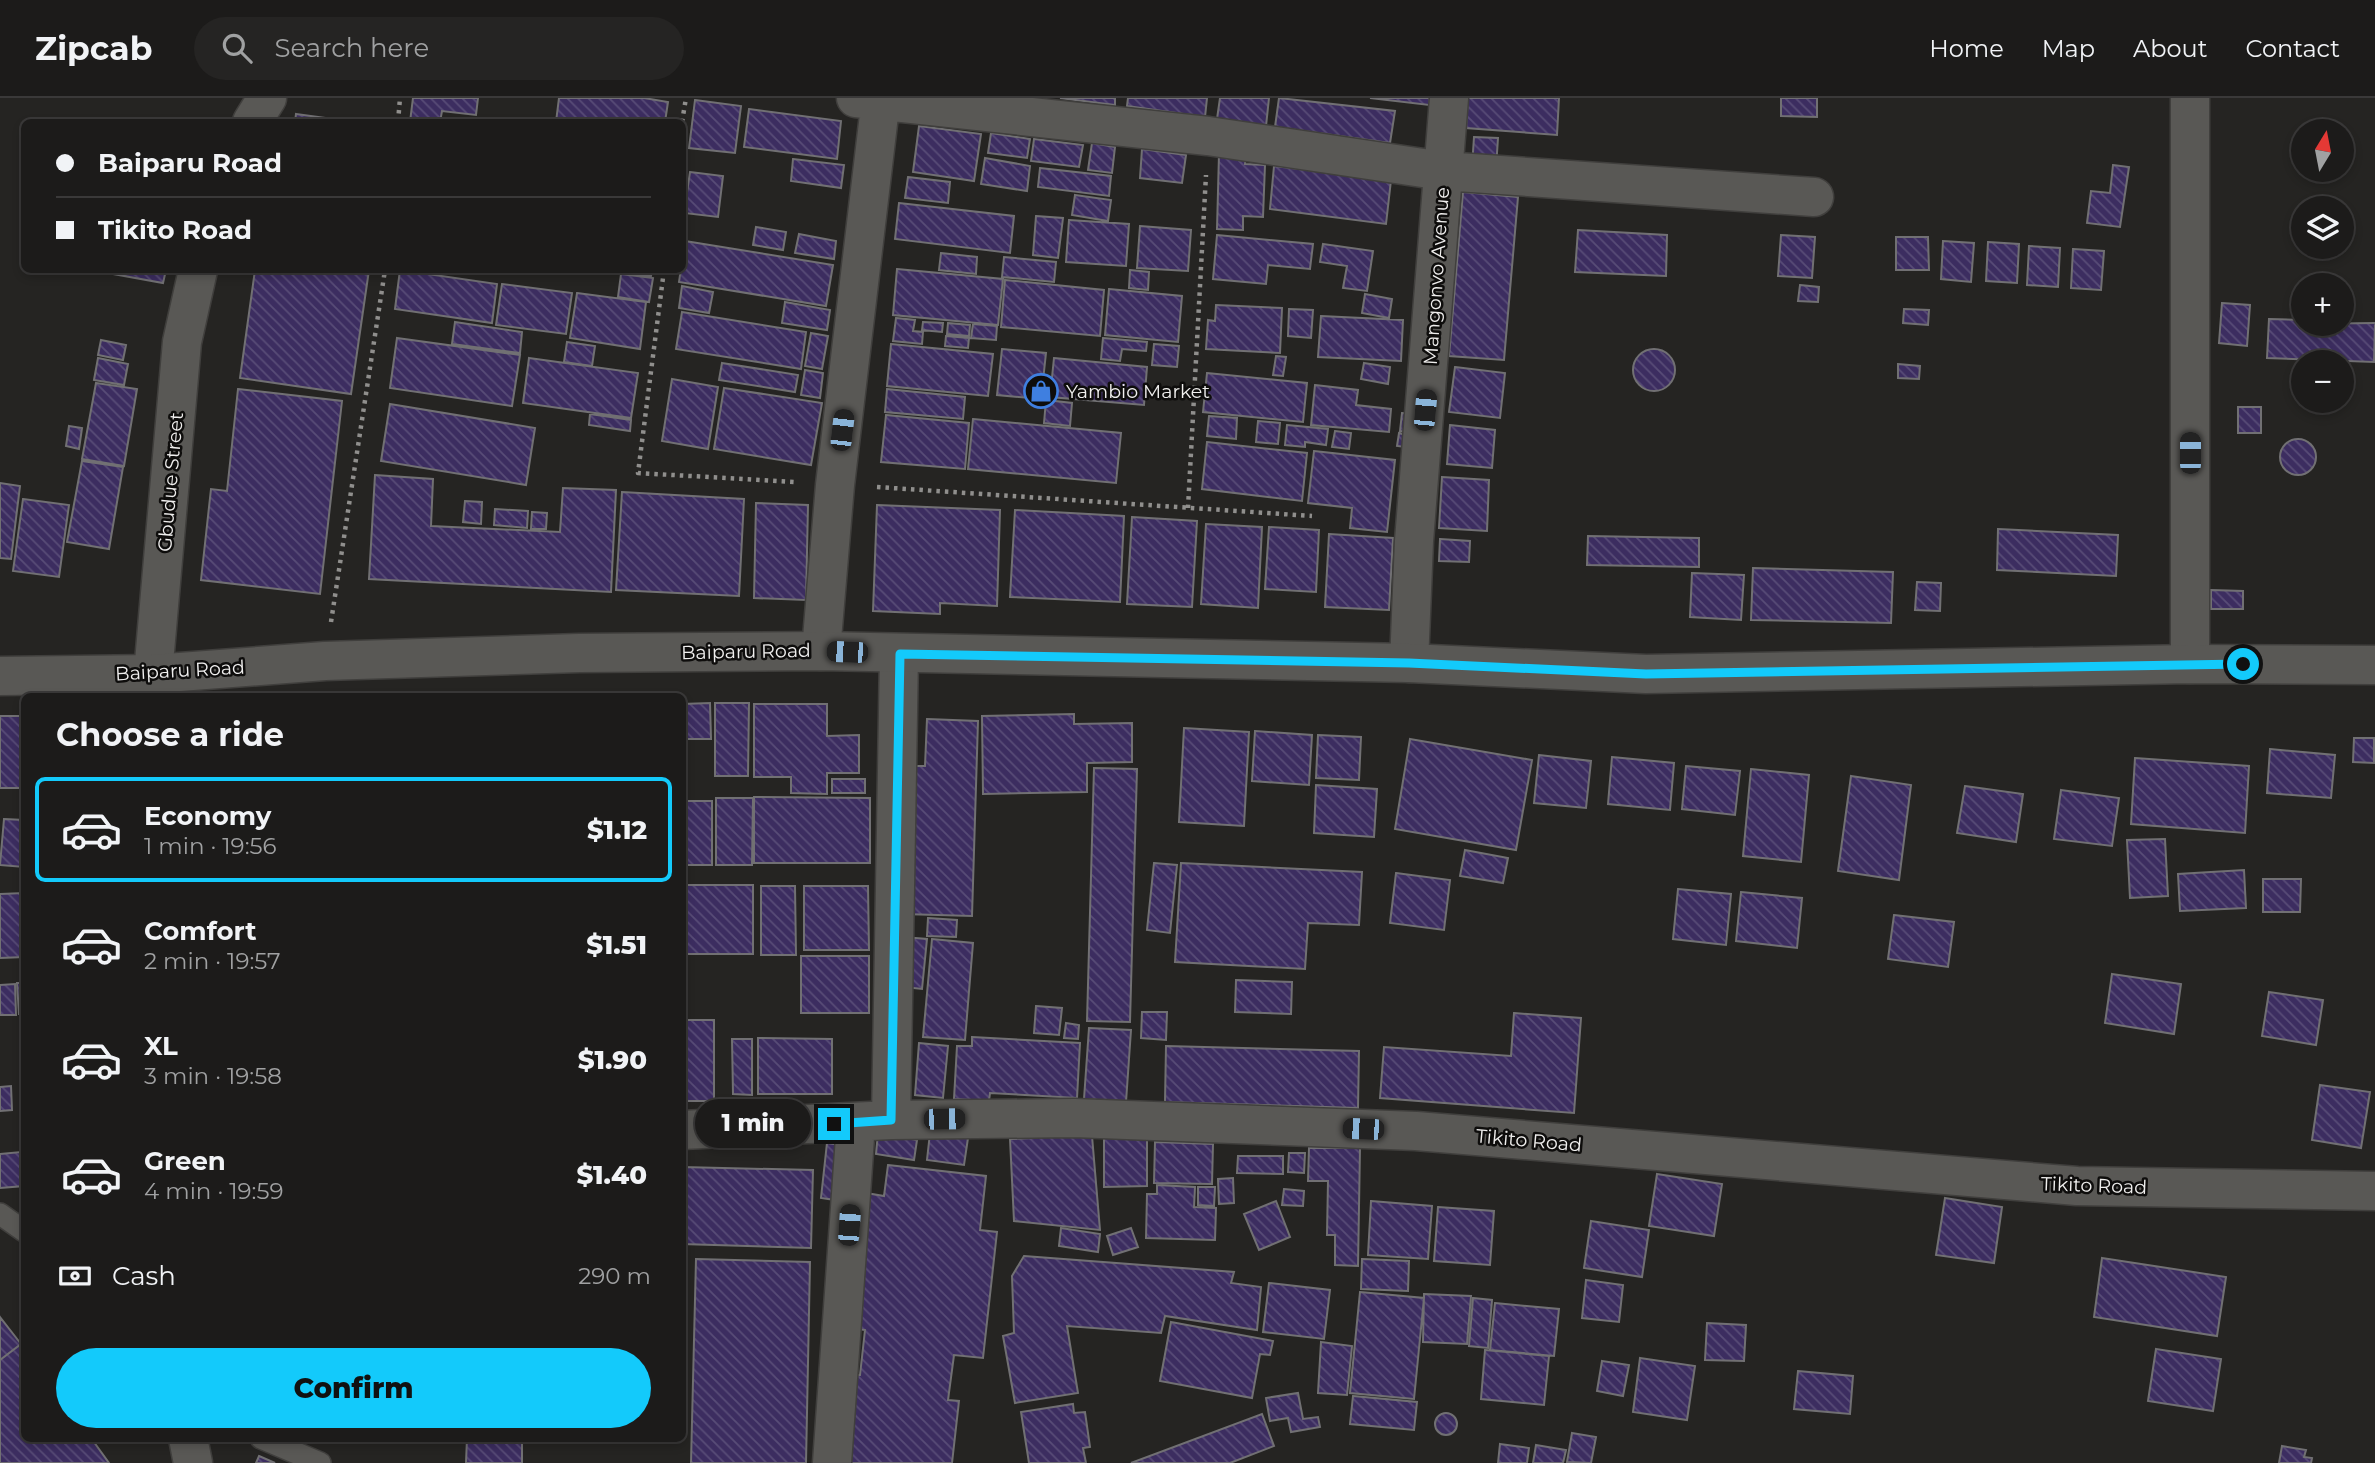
<!DOCTYPE html>
<meta charset="utf-8">
<style>
:root{--surface:#1c1b1a;--page:#252423;--text:#f1f3f6;--muted:#a0a1a2;--line:#3a3939;--accent:#13cafb}
body{margin:0;font-family:Montserrat,sans-serif;background:var(--page);color:var(--text);height:100vh;display:flex;flex-direction:column;font-size:26px;white-space:nowrap}
*{box-sizing:border-box;margin:0}
p{font-size:23px;color:var(--muted)}
.icon{flex:none;width:38px;height:38px;fill:none;stroke:currentColor;stroke-width:2;stroke-linecap:round;stroke-linejoin:round}
.map{position:relative;flex:1;overflow:hidden}
.panel{position:absolute;left:21px;top:595px;width:665px;height:749px;display:flex;flex-direction:column;background:var(--surface);border-radius:10px;box-shadow:0 4px 10px #0003,0 0 0 2px var(--line)}
.panel>*{flex:none}
.banner{position:absolute;left:21px;top:21px;width:665px;height:154px;border-radius:10px;box-shadow:0 4px 10px #0003,0 0 0 2px var(--line);display:grid;align-content:center;height:154px;padding:0 35px;background:var(--surface)}
.needle{width:46px;rotate:10deg}
.buttons{position:absolute;left:2291px;top:21px;display:grid;gap:14px}
.buttons a{display:grid;place-items:center;width:63px;height:63px;border-radius:50%;background:var(--surface);box-shadow:0 4px 10px #0003,0 0 0 2px var(--line);font-size:35px}
.end{position:absolute;width:32px;height:32px;margin:-16px;border:9px solid #13cafb;background:#111;box-shadow:0 0 0 4px #111}
.from{border-radius:50%}
.bubble{position:absolute;height:49px;border-radius:24px;background:var(--surface);box-shadow:0 4px 10px #0003,0 0 0 2px var(--line);font-size:23px;font-weight:800;line-height:49px;text-align:center}
.car{position:absolute;width:21px;height:42px;margin:-21px -10px;border-radius:9px;box-shadow:0 0 5px 2px #0007;background:linear-gradient(#222 24%,#8ab4d8 0 40%,#222 0 76%,#8ab4d8 0 86%,#222 0)}
.banner b{display:flex;align-items:center;gap:24px;height:66px;font-size:26px}
.banner b+b{border-top:2px solid var(--line)}
.banner i{width:18px;height:18px;background:var(--text)}
ul{padding:0;list-style:none}
li{display:flex;align-items:center;gap:21px;height:105px;margin:0 14px 10px;padding:0 21px;border:4px solid transparent;border-radius:10px}
li div{flex:1}
li b{display:block;font-size:26px}
li em{font-style:normal;font-weight:800}
li.on{border-color:var(--accent)}
li>.icon{width:63px;height:63px;stroke-width:1.5}
h2{padding:0 35px;font-size:32px;line-height:84px}
.pay{display:flex;align-items:center;gap:18px;height:77px;padding:0 35px;font-size:26px}
.pay p{margin-inline-start:auto}
.button{display:flex;gap:14px;margin-top:auto;padding:14px 35px}
.button a{flex:1;height:80px;border-radius:42px;background:var(--accent);color:#111;font-size:28px;font-weight:800;line-height:80px;text-align:center}
header{display:flex;align-items:center;gap:42px;box-sizing:border-box;height:98px;padding:0 35px;background:var(--surface);border-bottom:2px solid var(--line)}
header strong{font-size:33px}
nav{display:flex;gap:38px;margin-inline-start:auto;font-size:24px}
.search{width:490px;height:63px;background:var(--page);display:flex;align-items:center;gap:18px;box-sizing:border-box;padding:0 24px;border-radius:38px;color:var(--muted);font-size:26px}
.map>svg:first-child{display:block}
</style>
<header>
<strong>Zipcab</strong>
<div class="search"><svg class="icon" aria-label="search" viewBox="0 0 24 24"><circle cx="10" cy="10" r="6"/><path d="M15 15l6 6"/></svg>Search here</div>
<nav><a>Home</a><a>Map</a><a>About</a><a>Contact</a></nav>
</header>
<div class="map">
<svg width="2375" height="1365" viewBox="0 0 2375 1365">
<defs>
<pattern id="building-back-hatch" width="6" height="6" patternUnits="userSpaceOnUse" patternTransform="scale(1.75)"><rect width="6" height="6" fill="#3c2d60"/><path d="M-1 5l2 2M0 0l6 6M5-1l2 2" fill="none" stroke="#584c77"/></pattern>
</defs>
<rect width="100%" height="100%" fill="#252422"/>
<path fill="url(#building-back-hatch)" stroke="#717073" stroke-width="2" d="M413,0H478L476,17L442,13L440,24H410Z
M559,0H644L668,4L665,24H556Z
M1060,0H1115V7Z
M1128,0H1207L1205,19L1127,8Z
M1220,0H1269L1266,28L1217,21Z
M1279,0L1395,13L1390,45L1275,29Z
M1370,0H1430L1429,7Z
M1468,0H1559L1557,37L1466,30Z
M1781,0H1817V19L1781,18Z
M695,2L741,8L735,55L689,50Z
M749,11L841,23L837,61L744,49Z
M296,16L355,24H295Z
M919,28L981,36L974,83L913,74Z
M991,35L1030,41L1027,60L988,55Z
M1474,39L1498,40L1496,70L1472,69Z
M1034,41L1083,47L1079,69L1031,63Z
M1092,45L1115,49L1112,75L1088,72Z
M1142,51L1186,57L1182,85L1140,80Z
M1219,56H1246L1245,66L1265,67L1263,119L1243,118V132L1217,131Z
M985,60L1030,68L1027,93L981,86Z
M793,61L844,67L841,90L791,83Z
M2113,67L2129,69L2120,129L2087,125L2091,93L2110,95Z
M1274,68L1391,82L1386,126L1270,111Z
M1040,70L1111,78L1109,98L1038,89Z
M690,74L723,78L718,119L684,115Z
M908,79L950,84L948,105L905,100Z
M1463,94L1518,99L1504,262L1449,258Z
M1075,97L1111,102L1108,123L1072,117Z
M899,105L1014,118L1010,155L895,141Z
M1036,118L1063,120L1058,160L1033,157Z
M1069,122L1129,126L1126,168L1066,164Z
M1140,128L1191,132L1188,173L1137,170Z
M756,129L786,134L783,152L753,147Z
M1578,132L1667,137L1666,178L1575,174Z
M799,136L836,143L834,161L795,155Z
M1217,137L1313,146L1310,171L1268,167L1266,186L1213,181Z
M1781,137L1815,139L1812,180L1778,178Z
M1896,139H1928L1929,172H1896Z
M685,143L833,167L826,208L679,184Z
M1943,143L1974,145L1971,184L1941,181Z
M1988,144L2019,146L2017,185L1986,183Z
M1323,146L1373,153L1367,193L1343,190L1347,168L1320,164Z
M2029,148L2060,150L2058,189L2027,187Z
M2073,151L2104,153L2101,192L2071,190Z
M941,155L977,159L976,176L939,172Z
M1004,159L1056,164L1054,184L1002,179Z
M897,171L1003,181L998,227L893,217Z
M91,172H166L163,185Z
M255,172H369L351,296L240,280Z
M400,172L497,186L492,225L395,211Z
M607,172H652L651,178Z
M1130,172L1149,174L1148,192L1129,190Z
M621,176L653,180L649,204L618,199Z
M1005,182L1104,192L1100,238L1001,229Z
M502,186L572,195L566,236L496,227Z
M1800,187L1819,189L1818,204L1798,203Z
M682,188L713,194L709,215L679,210Z
M1109,191L1182,198L1178,244L1105,237Z
M577,195L646,204L640,251L570,240Z
M1365,196L1392,201L1389,220L1362,215Z
M785,204L830,212L827,232L782,225Z
M2222,205L2250,207L2247,248L2219,245Z
M1216,207L1282,210L1280,255L1206,251L1208,222L1215,223Z
M1289,211L1313,212L1311,240L1288,238Z
M1904,211L1929,212L1928,227L1903,225Z
M682,214L806,234L801,271L676,251Z
M1321,218L1403,222L1401,263L1318,259Z
M896,220L915,222L913,233L923,234L922,246L893,243Z
M2269,221L2303,222V226L2375,225L2374,264L2267,260Z
M455,224L522,234L520,255L452,246Z
M923,224L943,225L942,234L922,232Z
M948,225L970,227L969,238L947,236Z
M973,226L997,228L996,242L971,240Z
M811,235L828,238L822,271L805,268Z
M946,238L969,240L968,250L945,248Z
M397,240L520,257L512,308L390,290Z
M1103,240L1147,244L1146,253L1122,251L1120,263L1101,261Z
M101,242L126,247L123,262L98,257Z
M567,244L595,248L592,268L564,264Z
M891,246L993,256L988,298L887,288Z
M1154,246L1179,248L1177,269L1152,267Z
M1002,251L1046,255L1041,301L997,297Z
M1633 272a21 21 0 1 1 42 0a21 21 0 1 1-42 0Z
M1276,258L1286,259L1283,278L1273,277Z
M98,260L128,266L124,287L94,282Z
M529,260L638,275L631,320L523,305Z
M1054,260L1147,269L1144,307L1050,299Z
M722,265L798,277L795,294L719,282Z
M1364,265L1390,269L1388,286L1361,281Z
M1898,266L1920,268L1919,281L1898,280Z
M1455,269L1505,275L1500,320L1449,314Z
M805,272L823,275L820,300L801,297Z
M1207,275L1307,285L1303,324L1203,314Z
M672,281L718,289L708,351L662,343Z
M96,285L137,291L124,368L82,361Z
M1315,287L1358,292L1356,307L1391,311L1389,334L1311,327Z
M724,290L822,305L811,367L714,351Z
M238,291L342,303L320,496L201,482L211,391L227,393Z
M887,291L965,299L963,321L885,314Z
M1046,302L1072,305L1070,328L1044,325Z
M390,306L535,330L526,387L381,363Z
M2238,309H2261V335H2238Z
M1402,315L1411,316L1409,334L1400,333Z
M590,316L631,322L630,333L589,327Z
M886,317L969,325L965,371L881,364Z
M1209,318L1237,320L1236,341L1207,338Z
M973,321L1121,335L1116,385L968,371Z
M1258,323L1280,325L1278,346L1256,344Z
M1287,327L1328,331L1326,347L1305,344V349L1285,347Z
M1450,327L1495,332L1492,370L1447,366Z
M69,328L82,330L79,351L66,348Z
M1335,333L1351,335L1349,351L1332,349Z
M1399,335L1408,338L1405,349L1397,348Z
M2280 359a18 18 0 1 1 36 0a18 18 0 1 1-36 0Z
M1207,344L1307,355L1302,403L1202,391Z
M1314,353L1395,362L1387,434L1350,430L1352,410L1308,405Z
M82,363L123,369L109,451L67,444Z
M375,377L433,381L431,428L560,434L563,390L616,392L611,494L369,481Z
M1442,379L1489,382L1487,433L1439,430Z
M0,385L20,388L11,461L0,460Z
M622,394L744,401L739,498L616,492Z
M23,401L69,407L59,479L13,473Z
M465,403L482,404L481,426L463,424Z
M756,405L808,407L806,502L754,500Z
M877,407L1000,412L997,508L940,505V516L873,513Z
M495,411L528,413L527,430L494,427Z
M1015,412L1124,418L1120,504L1010,499Z
M532,414L547,415L546,431H531Z
M1132,419L1197,423L1192,509L1127,506Z
M1206,426L1262,429L1258,510L1201,506Z
M1269,429L1319,432L1316,494L1265,491Z
M1998,431L2118,437L2116,478L1997,472Z
M1329,436L1393,440L1389,512L1325,509Z
M1588,438L1699,440V469L1587,467Z
M1440,441L1470,443L1469,464L1439,463Z
M1753,470L1893,474L1891,525L1751,522Z
M1692,475L1744,477L1741,522L1690,519Z
M1917,484L1941,485L1940,513L1915,512Z
M2211,492L2243,493V511H2211Z
M710,605L711,641H682V606Z
M715,605H749L748,678H715Z
M754,606H827V638L859,637V675H827V696L791,695V679H754Z
M1074,616V626L1132,625V664L1087,665V694L983,696L982,618Z
M0,618H24V690H0Z
M927,621L978,623L972,818L903,816L908,668H925Z
M1184,630L1249,634L1244,728L1179,724Z
M1255,633L1312,637L1309,687L1252,683Z
M1318,637L1361,639L1359,682L1316,680Z
M2354,640H2374V665L2353,664Z
M1410,641L1532,662L1516,752L1395,731Z
M2270,651L2335,657L2331,700L2267,695Z
M1539,657L1591,663L1586,710L1534,705Z
M1612,659L1674,665L1670,712L1608,706Z
M2135,660L2249,668L2245,735L2131,726Z
M1686,668L1740,673L1735,717L1682,711Z
M1094,670L1137,671L1130,924L1087,923Z
M1751,671L1809,677L1801,764L1743,758Z
M1851,678L1911,687L1899,782L1838,773Z
M832,681H865V695H832Z
M1316,687L1377,691L1374,739L1314,735Z
M1965,688L2023,696L2016,744L1957,735Z
M2061,692L2119,700L2112,748L2054,741Z
M754,699L870,700V765H754Z
M716,700H753L752,767H716Z
M682,703H712V767H682Z
M4,721L24,722V769L0,767Z
M2165,741L2168,798L2130,800L2127,742Z
M1465,752L1508,760L1503,785L1460,778Z
M1154,765L1177,767L1170,835L1147,832Z
M1181,765L1362,774L1359,827L1308,825L1305,871L1175,864Z
M2244,772L2246,810L2180,813L2178,776Z
M1396,775L1450,782L1444,832L1390,825Z
M2263,781H2301L2300,814H2263Z
M682,787H753V856H682Z
M761,788H795L796,857H761Z
M804,788H868L869,852H804Z
M1678,791L1731,796L1726,847L1673,841Z
M1741,794L1802,800L1797,850L1736,843Z
M24,795V859L0,860V796Z
M1894,817L1954,824L1948,869L1888,861Z
M928,820L957,822L956,839L927,838Z
M903,839L927,841L922,891L905,889Z
M932,841L973,845L965,942L923,939Z
M801,858H869V915H801Z
M2112,876L2181,886L2174,936L2105,925Z
M682,877H687V916H682Z
M1236,882L1292,884L1291,916L1235,914Z
M17,885H24V916H19Z
M15,886L16,917H0V887Z
M2269,894L2323,902L2316,947L2262,938Z
M1036,908L1062,910L1059,937L1034,935Z
M1142,914H1167L1166,942L1141,940Z
M1514,915L1581,920L1574,1015L1380,1000L1384,949L1511,958Z
M682,922H714V1003H682Z
M1066,925L1079,927L1078,941L1064,940Z
M1089,930L1131,932L1126,1004L1084,1001Z
M972,939L1080,945L1077,1000L990,995L989,1003L954,1001L957,948H972Z
M758,940L832,941V996H758Z
M732,941H752V997L733,996Z
M919,945L948,948L943,1000L915,997Z
M1166,948L1359,953L1358,1010L1165,1004Z
M2320,987L2370,994L2361,1050L2312,1042Z
M11,988L12,1012L0,1013V989Z
M1034,1029L1092,1038L1100,1132L1014,1123L1010,1041L1034,1040Z
M878,1035L917,1042L914,1062L876,1056Z
M930,1035L968,1040L964,1067L927,1062Z
M1104,1038H1147V1088L1104,1089Z
M1155,1044L1213,1046L1212,1086L1154,1085Z
M827,1045L842,1047L835,1102L821,1100Z
M1309,1050H1360L1358,1168L1335,1167V1137H1327L1328,1083H1308Z
M21,1054L24,1088L0,1090V1056Z
M1289,1055H1305L1304,1075L1288,1074Z
M1238,1058H1283V1076L1237,1075Z
M888,1067L986,1078L980,1132L997,1134L983,1260L954,1257L948,1302L959,1303L952,1365H842L852,1277H860L865,1232L850,1230L866,1095L884,1098Z
M682,1069L813,1072L811,1150L682,1146Z
M1657,1076L1722,1086L1714,1138L1649,1128Z
M1233,1080L1234,1105L1219,1106L1218,1081Z
M1157,1087L1195,1089L1194,1109L1216,1110L1215,1142L1146,1140L1147,1096H1157Z
M1198,1089H1215L1214,1108L1198,1107Z
M1284,1091L1304,1093L1303,1108L1282,1107Z
M1945,1100L2002,1109L1994,1165L1936,1157Z
M1276,1103L1290,1139L1259,1152L1244,1116Z
M1371,1103L1432,1108L1428,1161L1368,1157Z
M1438,1109L1494,1113L1490,1167L1434,1163Z
M1591,1123L1649,1132L1642,1179L1584,1170Z
M1061,1130L1100,1136L1098,1154L1059,1148Z
M1131,1130L1138,1149L1113,1157L1107,1138Z
M1024,1158L1234,1174L1231,1185L1261,1189L1257,1232L1165,1218L1161,1235L1067,1228L1078,1295L1015,1305L1003,1238L1014,1235L1012,1178Z
M2102,1160L2226,1179L2217,1238L2094,1219Z
M696,1161L810,1164L806,1365H691Z
M1362,1161L1409,1163L1408,1193L1361,1191Z
M1586,1182L1623,1187L1619,1224L1582,1220Z
M1269,1185L1330,1192L1324,1241L1263,1234Z
M1360,1194L1424,1200L1414,1301L1350,1295Z
M1424,1196L1471,1198L1467,1246L1423,1244Z
M1473,1200L1492,1202L1488,1250L1469,1248Z
M1495,1205L1559,1211L1554,1258L1490,1252Z
M0,1219L21,1246L0,1262Z
M1171,1224L1273,1243L1270,1257L1260,1256L1252,1300L1160,1283Z
M1707,1225L1746,1227L1744,1263L1705,1262Z
M1321,1244L1352,1248L1347,1297L1318,1295Z
M21,1246L24,1251V1340H91L109,1365H0V1262Z
M2156,1251L2221,1261L2213,1313L2148,1303Z
M1485,1252L1549,1258L1544,1307L1481,1301Z
M1640,1260L1695,1268L1687,1322L1633,1314Z
M1602,1263L1629,1267L1623,1298L1597,1293Z
M1798,1273L1853,1278L1850,1316L1794,1311Z
M1298,1295L1303,1321L1318,1319L1320,1329L1291,1334L1288,1320L1270,1323L1266,1300Z
M1353,1298L1417,1304L1414,1332L1350,1326Z
M1073,1306L1074,1315L1085,1314L1090,1349L1083,1350L1086,1365H1029L1021,1314Z
M1435 1326a11 11 0 1 1 22 0a11 11 0 1 1-22 0Z
M1262,1316L1274,1348L1230,1365H1131Z
M1572,1335L1596,1339L1591,1365L1567,1364Z
M467,1340H522V1365H466Z
M1500,1346L1529,1350L1527,1365H1498Z
M1536,1347L1566,1352L1563,1365H1533Z
M2282,1348L2306,1352L2304,1359L2312,1360L2311,1365H2279Z
M259,1358L275,1365H256Z"/>
<g fill="none" stroke-linecap="round" stroke-linejoin="round">
<g stroke="#403f3d" stroke-width="24">
<path id="lane" d="M0,1116L24,1133
M261,1340L320,1365"/>
</g>
<g stroke="#403f3d" stroke-width="41">
<path id="street" d="M856,0L1208,38L1443,73L1814,99
M252,24L267,0
M821,553L835,387L881,0
M1409,565L1414,443L1449,0
M2190,566V0
M154,598L153,576L182,244L198,172
M891,1022L899,556
M682,1032L891,1022L1074,1020L1416,1033L2077,1088L2375,1093
M188,1340L193,1365
M832,1365L856,1025"/>
</g>
<g stroke="#403f3d" stroke-width="41">
<path id="secondary" d="M0,578L153,576L325,563L579,555L821,553L1409,565L1646,576L2190,566L2375,567"/>
</g>
<path stroke="#908f8d" stroke-width="4.5" stroke-dasharray="3.5 5" stroke-linecap="butt" d="M398,24L400,0
M682,24L686,0
M664,172L638,375L795,384
M877,389L1312,418
M1188,410L1206,77
M331,524L385,172"/>
<use href="#lane" stroke="#595855" stroke-width="21"/>
<use href="#street" stroke="#595855" stroke-width="38"/>
<use href="#secondary" stroke="#595855" stroke-width="38"/>
</g>
<g fill="none" stroke-linecap="round" stroke-linejoin="round">
<path stroke="#13cafb" stroke-width="9" d="M834,1026L891,1022L900,556L1409,565L1646,576L2243,566"/>
</g>
<defs>
<g id="shop-ring" transform="scale(1.75)"><circle r="9.5" fill="#0e0d0c" stroke="#3f7fe0" stroke-width="1.5"/><path d="M-5-2.5h2.3a2.7 3.5 0 0 1 5.4 0H5L5.5 6h-11ZM-1.5-2.5h3a1.5 2.3 0 0 0-3 0Z" fill="#3f7fe0"/></g>
</defs>
<g fill-rule="evenodd">
<use href="#shop-ring" x="1041" y="293"/>
</g>
<g text-anchor="middle" stroke-width="5" stroke-linejoin="round" paint-order="stroke">
<g font-size="19" fill="#f0efee" stroke="#0e0d0c">
<text transform="translate(1436 178) rotate(-86)" y="7">Mangonvo Avenue</text>
<text transform="translate(170 384) rotate(-85)" y="7">Gbudue Street</text>
<text transform="translate(746 553) rotate(-1)" y="7">Baiparu Road</text>
<text transform="translate(180 572) rotate(-3)" y="7">Baiparu Road</text>
<text transform="translate(1529 1042) rotate(5)" y="7">Tikito Road</text>
<text transform="translate(2094 1087) rotate(2)" y="7">Tikito Road</text>
</g>
<g font-size="19" fill="#f0efee" stroke="#0e0d0c" text-anchor="start">
<text x="1066" y="300">Yambio Market</text>
</g>
</g>
</svg>
<div class="buttons">
<a><svg class="needle" viewBox="-14 -14 28 28"><path d="M0-13l5 13h-10z" fill="#e53935"/><path d="M0 13l5-13h-10z" fill="#a0a1a2"/></svg></a>
<a><svg class="icon" aria-label="layers" viewBox="0 0 24 24"><path d="M12 4l9 5-9 5-9-5zM3 14l9 5 9-5"/></svg></a>
<a>+</a>
<a>−</a>
</div>
<i class="end from" style="left:2243px;top:566px"></i>
<i class="end" style="left:834px;top:1026px"></i>
<div class="bubble" style="left:695px;top:1001px;width:116px">1 min</div>
<i class="car" style="left:1425px;top:312px;rotate:5deg"></i>
<i class="car" style="left:842px;top:332px;rotate:7deg"></i>
<i class="car" style="left:2190px;top:355px;rotate:0deg"></i>
<i class="car" style="left:847px;top:554px;rotate:272deg"></i>
<i class="car" style="left:944px;top:1021px;rotate:89deg"></i>
<i class="car" style="left:1363px;top:1031px;rotate:272deg"></i>
<i class="car" style="left:849px;top:1127px;rotate:4deg"></i>
<div class="banner">
<b><i class="from"></i>Baiparu Road</b>
<b><i></i>Tikito Road</b>
</div>
<section class="panel">
<h2>Choose a ride</h2>
<ul>
<li class="on"><svg class="icon" aria-label="car" viewBox="0 0 24 24"><path d="M5 17H2v-5l4-1 3-4h7l3 4 3 1v5h-3M9 17h6M6 11h13"/><circle cx="7" cy="17" r="2"/><circle cx="17" cy="17" r="2"/></svg><div><b>Economy</b><p>1 min · 19:56</p></div><em>$1.12</em></li>
<li><svg class="icon" aria-label="car" viewBox="0 0 24 24"><path d="M5 17H2v-5l4-1 3-4h7l3 4 3 1v5h-3M9 17h6M6 11h13"/><circle cx="7" cy="17" r="2"/><circle cx="17" cy="17" r="2"/></svg><div><b>Comfort</b><p>2 min · 19:57</p></div><em>$1.51</em></li>
<li><svg class="icon" aria-label="car" viewBox="0 0 24 24"><path d="M5 17H2v-5l4-1 3-4h7l3 4 3 1v5h-3M9 17h6M6 11h13"/><circle cx="7" cy="17" r="2"/><circle cx="17" cy="17" r="2"/></svg><div><b>XL</b><p>3 min · 19:58</p></div><em>$1.90</em></li>
<li><svg class="icon" aria-label="car" viewBox="0 0 24 24"><path d="M5 17H2v-5l4-1 3-4h7l3 4 3 1v5h-3M9 17h6M6 11h13"/><circle cx="7" cy="17" r="2"/><circle cx="17" cy="17" r="2"/></svg><div><b>Green</b><p>4 min · 19:59</p></div><em>$1.40</em></li>
</ul>
<div class="pay"><svg class="icon" aria-label="cash" viewBox="0 0 24 24"><path d="M3 7h18v10H3z"/><circle cx="12" cy="12" r="2"/></svg>Cash<p>290 m</p></div>
<div class="button"><a>Confirm</a></div>
</section>
</div>
